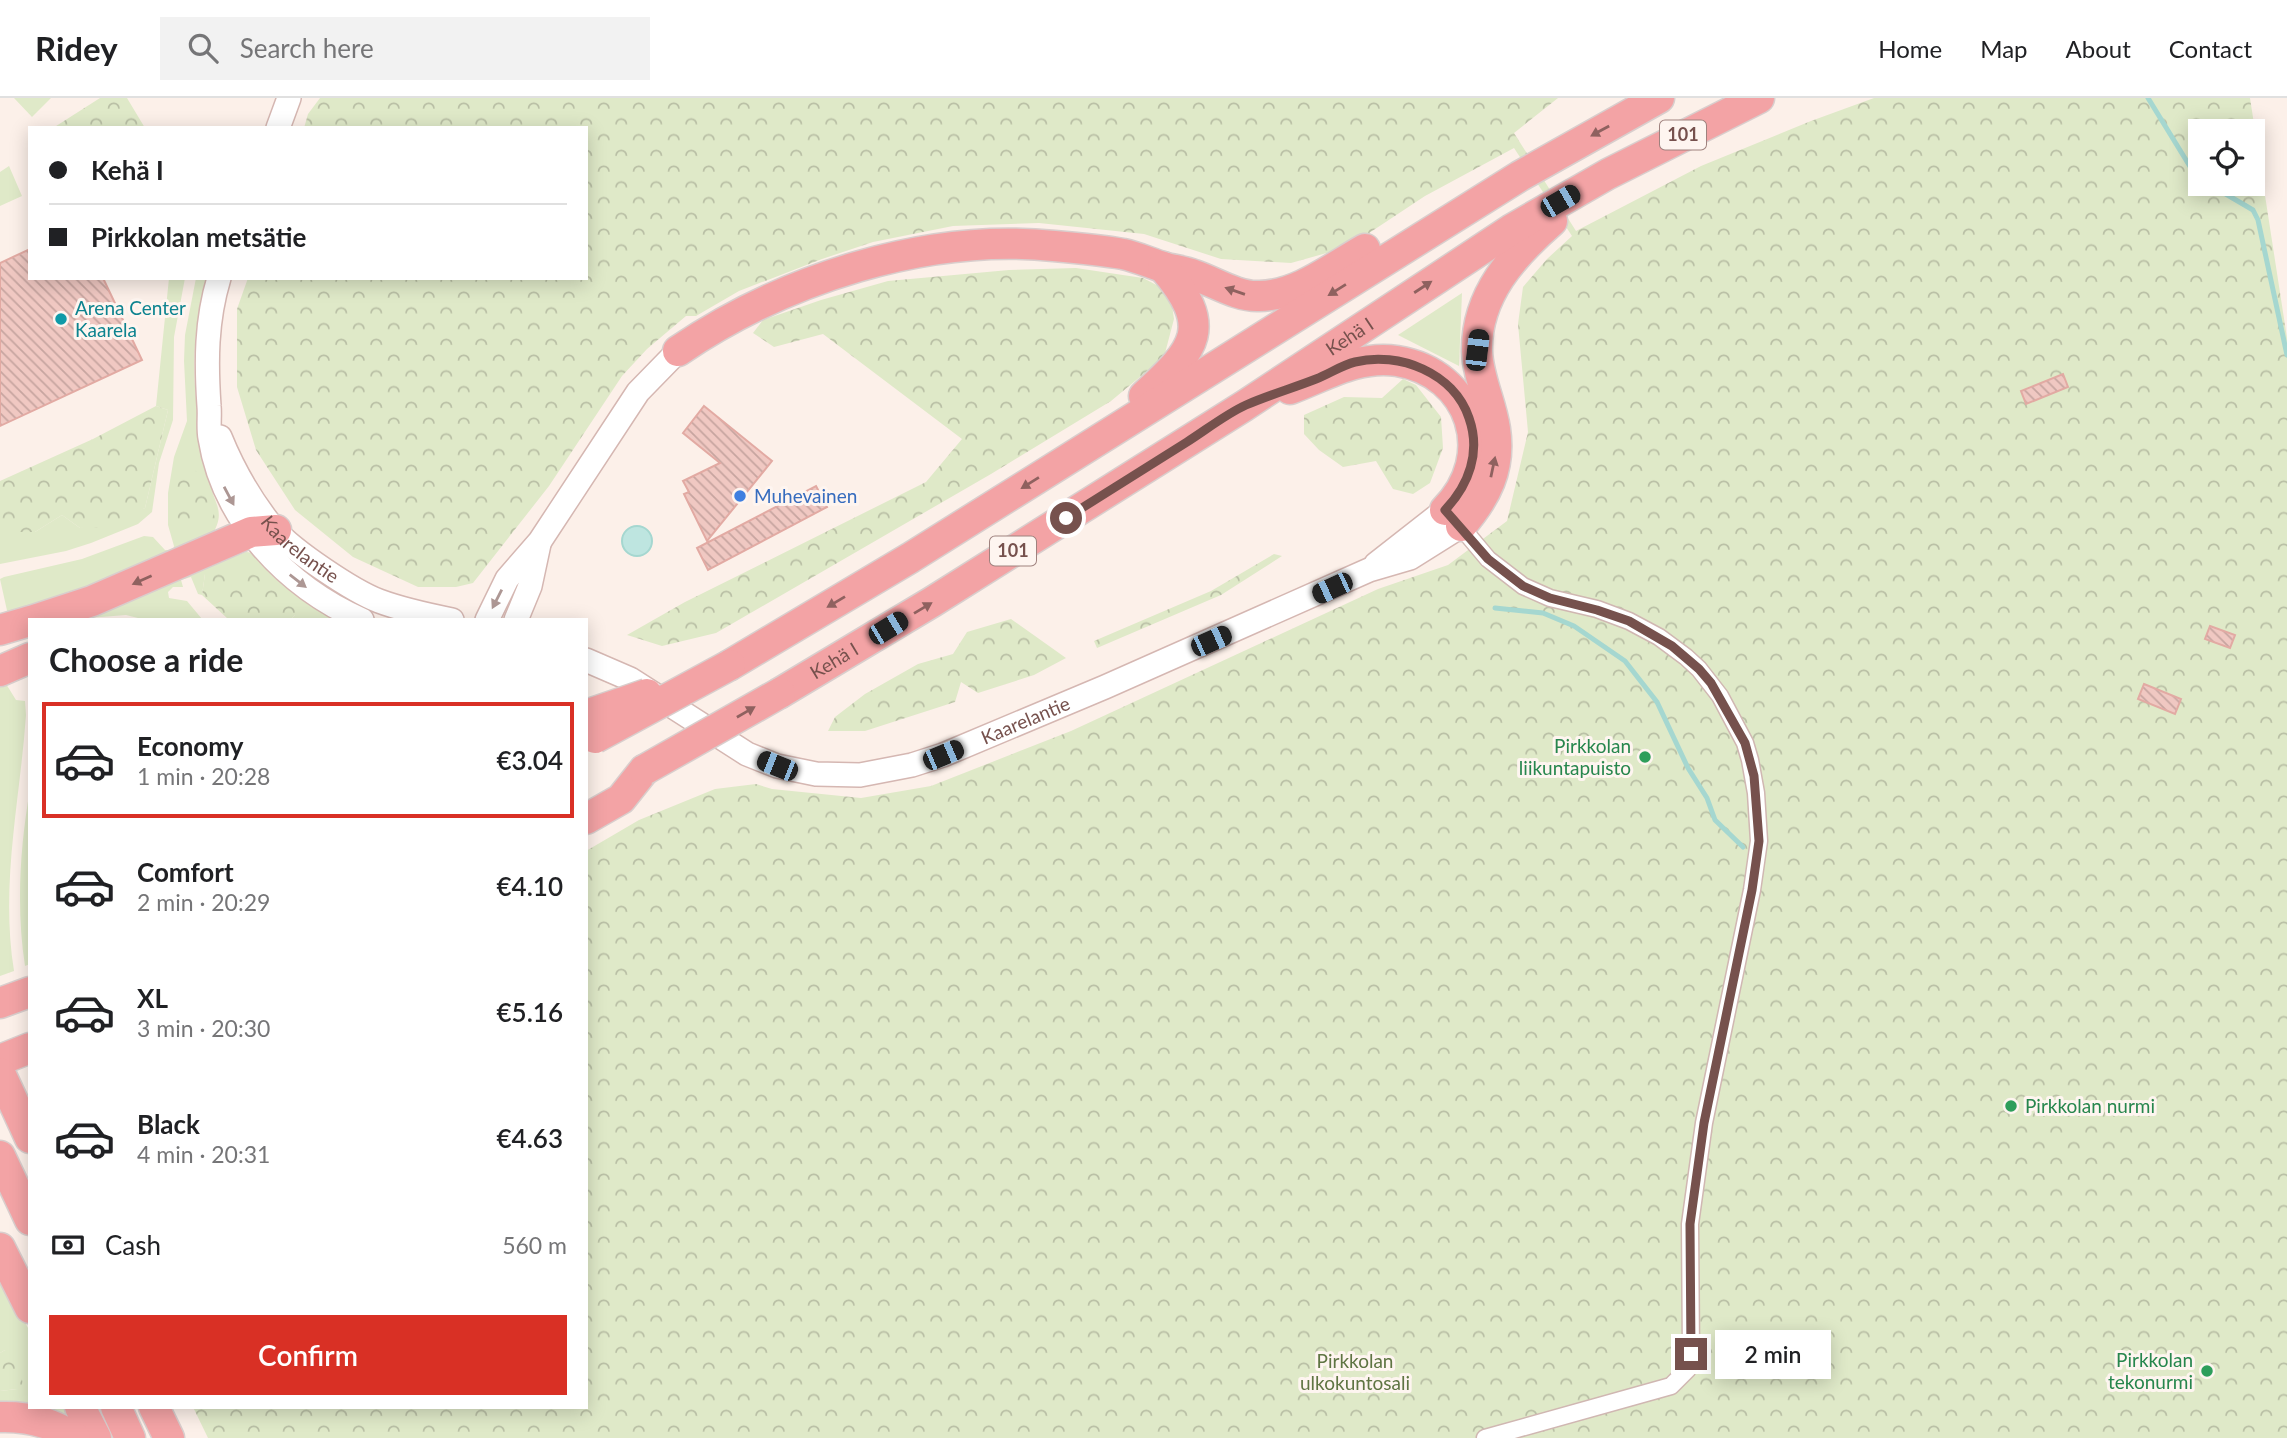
<!DOCTYPE html>
<meta charset="utf-8">
<style>
:root{--surface:#fff;--page:#f2f2f2;--text:#202124;--muted:#757577;--line:#e0e0e0;--accent:#d93025}
body{margin:0;font-family:Lato,sans-serif;background:var(--page);color:var(--text);height:100vh;display:flex;flex-direction:column;font-size:26px;white-space:nowrap}
*{box-sizing:border-box;margin:0}
p{font-size:23px;color:var(--muted)}
.icon{flex:none;width:38px;height:38px;fill:none;stroke:currentColor;stroke-width:2;stroke-linecap:round;stroke-linejoin:round}
.map{position:relative;flex:1;overflow:hidden}
.side{position:absolute;left:28px;top:520px;width:560px;height:791px;display:flex;flex-direction:column;background:var(--surface);border-radius:0px;box-shadow:0 4px 18px #0003}
.side>*{flex:none}
.top-card{position:absolute;left:28px;top:28px;width:560px;height:154px;border-radius:0px;box-shadow:0 4px 18px #0003;display:grid;align-content:center;height:154px;padding:0 21px;background:var(--surface)}
.buttons{position:absolute;left:2188px;top:21px;display:grid;gap:14px}
.buttons a{display:grid;place-items:center;width:77px;height:77px;border-radius:0px;background:var(--surface);box-shadow:0 4px 18px #0003;font-size:35px}
.end{position:absolute;width:32px;height:32px;margin:-16px;border:9px solid #76514d;background:#fff;box-shadow:0 0 0 4px #fff}
.from{border-radius:50%}
.bubble{position:absolute;height:49px;border-radius:0px;background:var(--surface);box-shadow:0 4px 18px #0003;font-size:23px;font-weight:600;line-height:49px;text-align:center}
.car{position:absolute;width:21px;height:42px;margin:-21px -10px;border-radius:9px;box-shadow:0 0 5px 2px #0007;background:linear-gradient(#222 24%,#8ab4d8 0 40%,#222 0 76%,#8ab4d8 0 86%,#222 0)}
.top-card b{display:flex;align-items:center;gap:24px;height:66px;font-size:26px}
.top-card b+b{border-top:2px solid var(--line)}
.top-card i{width:18px;height:18px;background:var(--text)}
ul{padding:0;list-style:none}
li{display:flex;align-items:center;gap:21px;height:116px;margin:0 14px 10px;padding:0 7px;border:4px solid transparent;border-radius:0px}
li div{flex:1}
li b{display:block;font-size:26px}
li em{font-style:normal;font-weight:600}
li.active{border-color:var(--accent)}
li>.icon{width:63px;height:63px;stroke-width:1.5}
h2{padding:0 21px;font-size:32px;line-height:84px}
.pay{display:flex;align-items:center;gap:18px;height:77px;padding:0 21px;font-size:26px}
.pay p{margin-inline-start:auto}
.button{display:flex;gap:14px;margin-top:auto;padding:14px 21px}
.button a{flex:1;height:80px;border-radius:0px;background:var(--accent);color:#fff;font-size:28px;font-weight:600;line-height:80px;text-align:center}
header{display:flex;align-items:center;gap:42px;box-sizing:border-box;height:98px;padding:0 35px;background:var(--surface);border-bottom:2px solid var(--line)}
header strong{font-size:33px}
nav{display:flex;gap:38px;margin-inline-start:auto;font-size:24px}
.search{width:490px;height:63px;background:var(--page);display:flex;align-items:center;gap:18px;box-sizing:border-box;padding:0 24px;border-radius:0px;color:var(--muted);font-size:26px}
.map>svg:first-child{display:block}
</style>
<header>
<strong>Ridey</strong>
<div class="search"><svg class="icon" aria-label="search" viewBox="0 0 24 24"><circle cx="10" cy="10" r="6"/><path d="M15 15l6 6"/></svg>Search here</div>
<nav><a>Home</a><a>Map</a><a>About</a><a>Contact</a></nav>
</header>
<div class="map">
<svg width="2287" height="1340" viewBox="0 0 2287 1340">
<defs>
<pattern id="forest-crowns" width="20" height="18" patternUnits="userSpaceOnUse" patternTransform="scale(1.75)"><rect width="20" height="18" fill="#dfe9c8"/><path d="M2 6a3 3 0 1 1 6 0M12 15a3 3 0 1 1 6 0" fill="none" stroke="#b9bfa5"/></pattern>
<pattern id="building-back-hatch" width="6" height="6" patternUnits="userSpaceOnUse" patternTransform="scale(1.75)"><rect width="6" height="6" fill="#f0c8c2"/><path d="M-1 5l2 2M0 0l6 6M5-1l2 2" fill="none" stroke="#c7a5a0"/></pattern>
</defs>
<rect width="100%" height="100%" fill="#fcf0e9"/>
<path fill="#dfe9c8" d="M14,0H51L32,19Z
M9,68L22,98L0,108V74Z
M169,180H185L174,239L173,322L159,365L152,414L138,426L91,445L66,453L0,466V434H35L62,417L80,430L145,410L168,312L156,308Z
M196,180H208C186,247 193,313 211,380C209,402 228,410 213,435L118,482L8,517L0,481L4,479L82,461L144,438L153,439L165,452H173L174,448L168,427V395L174,359L187,323L184,263L185,237Z
M1462,195L1459,268L1398,237Z
M246,454C259,454 266,470 274,479C293,497 317,509 340,521H291L295,517L205,476L202,497L198,496L191,479L181,482L183,489H173L168,494L169,500L187,503L202,521L146,522L126,517L76,521Z
M3,581L16,602L25,603L26,617C20,703 0,786 14,873L0,878V583Z
M30,691V866L25,868C16,810 20,749 30,691Z
M0,1174L30,1234V1309H67L77,1328L0,1310V1293L17,1291L5,1252L0,1255Z"/>
<path fill="url(#forest-crowns)" fill-rule="evenodd" d="M100,0H127L145,30H53Z
M320,0H1558L1514,35L1576,133L1701,68L1811,23L1874,0H2250L2287,240V1340H208L193,1309H586V753L639,722L715,691L756,686L772,691L861,700L931,688L1071,633L1378,491L1448,467L1507,423L1528,334L1518,226L1523,189L1547,161L1572,138L1514,50L1425,98L1348,149L1291,165L1221,161L1144,136L1039,125L953,128L873,144L822,161L739,193L696,218H686L647,251L622,278L549,388L473,485L456,489H418L353,459L295,412L256,352L237,289V211L248,180H586V30H304L308,16ZM2200,33H2252V86H2200Z
M1076,170L1143,180L1170,194L1174,221L1164,259L1111,303L991,376L716,535L662,548L627,537L685,504L926,384L962,341L823,236L774,249L753,235L763,222L821,202L888,183L1009,172Z
M1403,281L1416,287L1441,319L1443,350L1430,385L1413,396L1393,391L1376,363L1343,369L1319,352L1304,336V317L1344,299L1382,300Z
M156,308L168,312L145,410L106,429L80,430L62,417L35,434H0V383L93,341Z
M178,369L200,374L216,423L197,430L178,423L173,384Z
M1274,456L1282,458L1221,497L1097,550L1094,543L1211,493Z
M225,466L263,480L296,504L295,517L291,521H228L202,497L205,476Z
M1011,521L1066,560L1034,577L978,595L961,584L955,604L865,633H828L835,619L865,596L918,566L953,556L967,534Z
M5,1252L17,1255L23,1287L17,1291L0,1293V1255Z"/>
<path fill="#bee5e0" stroke="#a5d7d0" stroke-width="2" d="M622 443a15 15 0 1 1 30 0a15 15 0 1 1-30 0Z"/>
<g fill="none" stroke-linecap="round" stroke-linejoin="round">
<path stroke="#a5d7d0" stroke-width="5" d="M2148,0L2194,75
M2224,95L2253,112L2258,122L2287,257
M1495,510L1543,515L1574,528L1625,563L1657,604L1688,670L1707,700L1715,722L1743,749"/>
</g>
<path fill="url(#building-back-hatch)" stroke="#e2aaa3" stroke-width="2" d="M30,151V180H103L142,262L0,328V165Z
M2063,276L2068,289L2026,306L2021,293Z
M704,308L772,363L707,443L684,396L689,394L683,383L720,365L683,335Z
M816,388L827,409L708,472L697,450Z
M2210,528L2235,537L2230,550L2205,541Z
M2144,586L2181,601L2175,616L2138,601Z"/>
<g fill="none" stroke-linecap="round" stroke-linejoin="round">
<g stroke="#d0b7b2" stroke-width="19">
<path id="street" d="M1457,424L1488,461L1523,488L1550,500L1597,511L1629,523L1659,539L1686,559L1699,571L1720,598L1745,645L1750,662L1756,695L1759,743L1752,792L1704,1025L1690,1126L1691,1256L1688,1271L1671,1288L1485,1340"/>
</g>
<g stroke="#d5b7b2" stroke-width="26">
<g id="secondary">
<path d="M278,30L289,0"/>
<path d="M219,180C206,223 206,264 209,308C210,318 208,329 210,340C223,422 287,489 362,522"/>
<path id="s1" d="M220,339C233,371 252,404 274,431C293,453 353,493 379,503C403,512 427,517 452,522"/>
<path d="M1376,466L1445,412"/>
<path d="M487,522L507,481L540,443L638,294L678,253"/>
<path d="M516,522L530,488L539,446"/>
<path id="s2" d="M586,562L630,581L747,656L777,668L816,676L860,677L912,667L943,657L1105,589L1369,472L1410,460L1461,428"/>
</g>
</g>
<g stroke="#d9cecd" stroke-width="33">
<g id="highway">
<path d="M678,253C784,181 926,135 1054,148C1077,150 1100,152 1123,156C1137,159 1150,165 1163,169C1173,172 1184,173 1194,177C1215,184 1237,199 1259,198C1297,198 1333,169 1365,151"/>
<path d="M1290,291C1325,278 1358,257 1397,263C1472,275 1499,358 1445,412"/>
<path d="M1144,298C1197,250 1214,229 1163,169"/>
<path d="M1461,428C1486,399 1501,371 1495,331C1491,304 1478,280 1477,253C1476,197 1513,157 1552,123"/>
<path d="M34,522L92,503L251,434L276,432"/>
<path d="M0,532L30,523"/>
<path d="M730,567L910,460L1520,78L1659,0"/>
<path d="M0,573L30,560"/>
<path id="s3" d="M780,595L932,504L1244,308L1512,131L1608,76L1759,0"/>
<path d="M586,721L621,701L644,672"/>
<path d="M0,905L30,894"/>
<path d="M0,962L30,950"/>
<path d="M0,975L30,1040"/>
<path d="M0,1058L30,1122"/>
<path d="M0,1150L30,1210"/>
<path d="M80,1309L96,1340"/>
<path d="M116,1309L130,1340"/>
<path d="M154,1309L169,1340"/>
<path d="M0,1319C27,1318 53,1325 75,1340"/>
</g>
</g>
<use href="#street" stroke="#fff" stroke-width="16"/>
<use href="#secondary" stroke="#fff" stroke-width="23"/>
<use href="#highway" stroke="#f3a3a5" stroke-width="30"/>
<g stroke="#d9cecd" stroke-width="33" stroke-linecap="butt">
<path id="highway-bridge" d="M586,617L647,596
M595,640L730,567
M644,672L780,595"/>
</g>
<use href="#highway-bridge" stroke="#f3a3a5" stroke-width="30"/>
</g>
<defs><path id="oneway-solid" d="M-6-.8H1V-3.2L6.5 0L1 3.2V.8H-6Z" transform="scale(1.75)"/></defs>
<g fill="#8f615f">
<use href="#oneway-solid" transform="translate(1600 33) rotate(151)"/>
<use href="#oneway-solid" transform="translate(1423 189) rotate(-33)"/>
<use href="#oneway-solid" transform="translate(1337 192) rotate(148)"/>
<use href="#oneway-solid" transform="translate(1235 193) rotate(-161)"/>
<use href="#oneway-solid" transform="translate(1493 369) rotate(-78)"/>
<use href="#oneway-solid" transform="translate(1030 385) rotate(148)"/>
<use href="#oneway-solid" transform="translate(142 482) rotate(156)"/>
<use href="#oneway-solid" transform="translate(836 504) rotate(149)"/>
<use href="#oneway-solid" transform="translate(923 510) rotate(-31)"/>
<use href="#oneway-solid" transform="translate(746 614) rotate(-30)"/>
</g>
<g fill="#ad9794">
<use href="#oneway-solid" transform="translate(229 398) rotate(62)"/>
<use href="#oneway-solid" transform="translate(298 483) rotate(38)"/>
<use href="#oneway-solid" transform="translate(497 501) rotate(117)"/>
</g>
<g fill="none" stroke-linecap="round" stroke-linejoin="round">
<path stroke="#76514d" stroke-width="9" d="M1066,420C1106,395 1147,369 1187,344C1206,332 1226,316 1246,307C1269,297 1293,290 1316,281C1329,276 1342,267 1355,264C1399,253 1454,275 1469,320C1481,354 1469,387 1445,412L1488,461L1523,488L1550,500L1597,512L1629,523L1672,548L1699,571L1711,585L1745,645L1754,678L1759,743L1752,792L1704,1025L1690,1126L1691,1256"/>
</g>
<circle fill="#0f9aa8" stroke="#fef5f0" stroke-width="2.5" cx="61" cy="221" r="7"/>
<circle fill="#3f7fe0" stroke="#fef5f0" stroke-width="2.5" cx="740" cy="398" r="7"/>
<g fill="#2e9e5b" stroke="#fef5f0" stroke-width="2.5">
<circle cx="1645" cy="659" r="7"/>
<circle cx="2011" cy="1008" r="7"/>
<circle cx="2207" cy="1273" r="7"/>
</g>
<g text-anchor="middle" stroke-width="6" stroke-linejoin="round" paint-order="stroke">
<g fill="#fef5f0" stroke="#9f827e" stroke-width="2">
<rect x="1660" y="22.5" width="46" height="29" rx="5"/>
<rect x="990" y="438.5" width="46" height="29" rx="5"/>
</g>
<g font-size="18" font-weight="bold" fill="#76514d">
<text x="1683" y="43">101</text>
<text x="1013" y="459">101</text>
</g>
<g font-size="19" fill="#0d838f" stroke="#fef5f0" text-anchor="start">
<text x="75" y="217">Arena Center<tspan x="75" dy="22">Kaarela</tspan></text>
</g>
<g font-size="19" fill="#76514d" stroke="#fef5f0">
<text dy="7" stroke="none"><textPath href="#s3" startOffset="672">Kehä I</textPath></text>
<text dy="7" stroke="none"><textPath href="#s1" startOffset="140">Kaarelantie</textPath></text>
<text dy="7" stroke="none"><textPath href="#s3" startOffset="63">Kehä I</textPath></text>
<text dy="7" stroke="none"><textPath href="#s2" startOffset="478">Kaarelantie</textPath></text>
</g>
<g font-size="19" fill="#366cbe" stroke="#fef5f0" text-anchor="start">
<text x="754" y="405">Muhevainen</text>
</g>
<g font-size="19" fill="#27864d" stroke="#fef5f0" text-anchor="end">
<text x="1631" y="655">Pirkkolan<tspan x="1631" dy="22">liikuntapuisto</tspan></text>
<text x="2025" y="1015" text-anchor="start">Pirkkolan nurmi</text>
<text x="2193" y="1269">Pirkkolan<tspan x="2193" dy="22">tekonurmi</tspan></text>
</g>
<g font-size="19" fill="#5f7543" stroke="#fef5f0">
<text x="1355" y="1270">Pirkkolan<tspan x="1355" dy="22">ulkokuntosali</tspan></text>
</g>
</g>
</svg>
<div class="buttons">
<a><svg class="icon" aria-label="locate" viewBox="0 0 24 24"><circle cx="12" cy="12" r="6"/><path d="M12 2v4M12 18v4M2 12h4M18 12h4"/></svg></a>
</div>
<i class="end from" style="left:1066px;top:420px"></i>
<i class="end" style="left:1691px;top:1256px"></i>
<div class="bubble" style="left:1715px;top:1232px;width:116px">2 min</div>
<i class="car" style="left:1560px;top:103px;rotate:60deg"></i>
<i class="car" style="left:1477px;top:252px;rotate:7deg"></i>
<i class="car" style="left:1332px;top:490px;rotate:245deg"></i>
<i class="car" style="left:888px;top:530px;rotate:59deg"></i>
<i class="car" style="left:1211px;top:543px;rotate:66deg"></i>
<i class="car" style="left:943px;top:657px;rotate:67deg"></i>
<i class="car" style="left:777px;top:668px;rotate:292deg"></i>
<div class="top-card">
<b><i class="from"></i>Kehä I</b>
<b><i></i>Pirkkolan metsätie</b>
</div>
<section class="side">
<h2>Choose a ride</h2>
<ul>
<li class="active"><svg class="icon" aria-label="car" viewBox="0 0 24 24"><path d="M5 17H2v-5l4-1 3-4h7l3 4 3 1v5h-3M9 17h6M6 11h13"/><circle cx="7" cy="17" r="2"/><circle cx="17" cy="17" r="2"/></svg><div><b>Economy</b><p>1 min · 20:28</p></div><em>€3.04</em></li>
<li><svg class="icon" aria-label="car" viewBox="0 0 24 24"><path d="M5 17H2v-5l4-1 3-4h7l3 4 3 1v5h-3M9 17h6M6 11h13"/><circle cx="7" cy="17" r="2"/><circle cx="17" cy="17" r="2"/></svg><div><b>Comfort</b><p>2 min · 20:29</p></div><em>€4.10</em></li>
<li><svg class="icon" aria-label="car" viewBox="0 0 24 24"><path d="M5 17H2v-5l4-1 3-4h7l3 4 3 1v5h-3M9 17h6M6 11h13"/><circle cx="7" cy="17" r="2"/><circle cx="17" cy="17" r="2"/></svg><div><b>XL</b><p>3 min · 20:30</p></div><em>€5.16</em></li>
<li><svg class="icon" aria-label="car" viewBox="0 0 24 24"><path d="M5 17H2v-5l4-1 3-4h7l3 4 3 1v5h-3M9 17h6M6 11h13"/><circle cx="7" cy="17" r="2"/><circle cx="17" cy="17" r="2"/></svg><div><b>Black</b><p>4 min · 20:31</p></div><em>€4.63</em></li>
</ul>
<div class="pay"><svg class="icon" aria-label="cash" viewBox="0 0 24 24"><path d="M3 7h18v10H3z"/><circle cx="12" cy="12" r="2"/></svg>Cash<p>560 m</p></div>
<div class="button"><a>Confirm</a></div>
</section>
</div>
